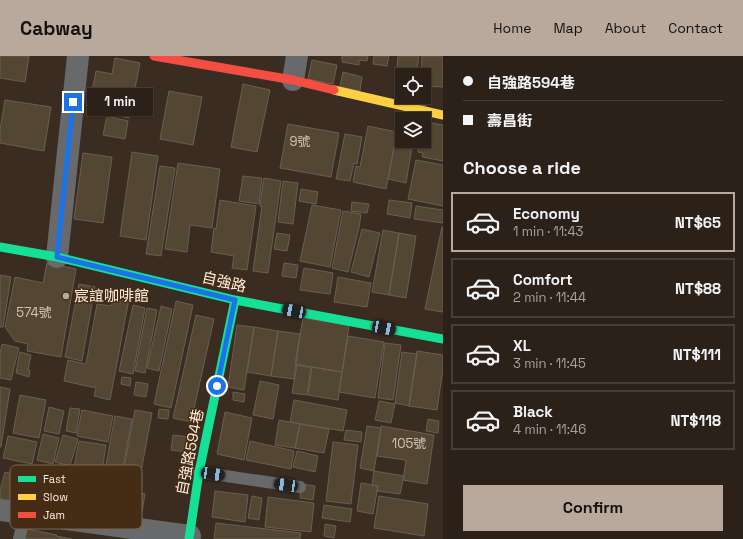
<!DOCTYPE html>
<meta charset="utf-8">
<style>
:root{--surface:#2c2118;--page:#342921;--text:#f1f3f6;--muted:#a6a3a2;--line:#483e37;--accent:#b9a99c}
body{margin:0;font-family:"Space Grotesk","Noto Sans TC",sans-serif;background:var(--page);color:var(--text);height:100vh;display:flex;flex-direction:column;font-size:15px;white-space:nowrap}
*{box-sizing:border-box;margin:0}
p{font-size:13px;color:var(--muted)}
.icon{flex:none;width:22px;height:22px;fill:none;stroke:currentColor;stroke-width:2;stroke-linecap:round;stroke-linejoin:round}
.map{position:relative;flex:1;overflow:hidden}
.side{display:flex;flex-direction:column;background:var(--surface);width:300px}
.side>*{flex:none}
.guide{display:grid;align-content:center;height:88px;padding:0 20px;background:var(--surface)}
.buttons{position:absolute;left:395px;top:12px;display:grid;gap:8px}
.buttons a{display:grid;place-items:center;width:36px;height:36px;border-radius:0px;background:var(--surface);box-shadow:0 1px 3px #0004,0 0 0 1px var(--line);font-size:20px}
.end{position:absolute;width:18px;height:18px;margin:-9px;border:5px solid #1a73e8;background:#fff;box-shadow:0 0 0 2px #fff}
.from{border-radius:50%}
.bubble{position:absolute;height:28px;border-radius:0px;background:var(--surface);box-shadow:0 1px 3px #0004,0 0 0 1px var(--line);font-size:13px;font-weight:800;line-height:28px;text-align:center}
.car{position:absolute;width:12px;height:24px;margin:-12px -6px;border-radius:5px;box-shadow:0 0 3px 1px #0007;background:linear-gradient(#222 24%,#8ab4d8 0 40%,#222 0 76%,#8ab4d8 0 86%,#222 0)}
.guide b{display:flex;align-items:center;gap:14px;height:38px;font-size:15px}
.guide b+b{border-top:1px solid var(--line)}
.guide i{width:10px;height:10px;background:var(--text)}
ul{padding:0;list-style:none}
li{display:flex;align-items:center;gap:12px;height:60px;margin:0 8px 6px;padding:0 12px;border:2px solid var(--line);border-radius:0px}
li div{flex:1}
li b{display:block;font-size:15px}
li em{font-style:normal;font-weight:800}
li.current{border-color:var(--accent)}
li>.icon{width:36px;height:36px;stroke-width:1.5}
h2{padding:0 20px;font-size:18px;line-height:48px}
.button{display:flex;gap:8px;margin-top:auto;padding:8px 20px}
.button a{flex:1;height:46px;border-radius:0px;background:var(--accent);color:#111;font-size:16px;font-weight:800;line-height:46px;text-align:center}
header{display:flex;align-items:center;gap:24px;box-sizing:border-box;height:56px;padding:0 20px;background:var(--accent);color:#111}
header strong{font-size:19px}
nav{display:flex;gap:22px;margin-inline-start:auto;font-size:14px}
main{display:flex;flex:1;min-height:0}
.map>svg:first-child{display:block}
</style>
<header>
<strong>Cabway</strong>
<nav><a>Home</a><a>Map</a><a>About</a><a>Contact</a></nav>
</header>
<main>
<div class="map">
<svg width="443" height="483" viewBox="0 0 443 483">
<rect width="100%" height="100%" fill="#3a2c20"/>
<path fill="#534733" stroke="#685f53" d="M0,0H29L25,26L0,22Z
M342,0H368L367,5L359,4V9L342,6Z
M374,0H389L387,10L373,8Z
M398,0H419L417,14L397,12Z
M422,0H443V31L424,30V19H421Z
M115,2L140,7L129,62L88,54L96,15L112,18Z
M312,4L337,9L333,28L308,23Z
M343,16L362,21L360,35L340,31Z
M243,28L270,34L257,96L231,91Z
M397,28L402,29V41H424V32L429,33L426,50L395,45Z
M169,35L202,41L193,89L160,83Z
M5,44L51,51L44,95L0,87V74Z
M107,60L128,65L125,83L103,79Z
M427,66L443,69V105L422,101L423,97L418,96L420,85H424V76Z
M288,68L339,77L331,121L280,112Z
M368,70L397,76L386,133L353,126L356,110L360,111Z
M345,78L362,81L357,108L354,107L350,125L336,123Z
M396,81L402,82V85H413L406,127L388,123Z
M132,96L158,100L146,184L120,180Z
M83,97L112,101L103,167L74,163Z
M416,104L443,109V150L408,143Z
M178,107L220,113L212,172L190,169L187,196L165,193Z
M160,110L175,112L161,200L146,198Z
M243,120L262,122L259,148L239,145Z
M264,122L281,125L268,217L253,215L262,150H260Z
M283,125L298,127L293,168L278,166Z
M301,133L318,136L316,148L299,145Z
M220,144L256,150L247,214L232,212L234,200L211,196L214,172L216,173Z
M389,144L412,147L410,162L387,158Z
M352,146L369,148L367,157L351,155Z
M312,149L341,154L330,211L300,205Z
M416,150L443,154V167L414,163Z
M343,155L361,158L359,172L348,216L332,212Z
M442,171H443V256L425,253Z
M362,173L380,177L369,221L351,216Z
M383,174L399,177L389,239L372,236Z
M277,177L290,179L287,195L274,193Z
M399,177L416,180L406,242L389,239Z
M47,207L76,213L61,301L27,295L28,288L15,285L5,271L15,221L43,227Z
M284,207L298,209L296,222L282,220Z
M304,212L333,217L330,238L300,234Z
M0,219L11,221L3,271H0Z
M338,221L371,227L367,251L334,246Z
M79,228L95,231L82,305L65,301Z
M113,240L129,243L110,344L94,340L96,332L64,325L68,304L86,308L97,248L111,250Z
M176,245L193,249L171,352L154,348Z
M133,249L145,252L133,318L119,315Z
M161,250L172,253L159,315L147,312Z
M147,252L157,254L145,317L135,315Z
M196,259L214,263L191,366L173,362Z
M303,262L349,269L342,316L295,308Z
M237,269L254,271L244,334L228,331Z
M254,271L278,275L271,320L247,316Z
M278,275L300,278L294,323L271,320Z
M348,280L384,286L375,342L339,336Z
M385,287L401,289L393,344L378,342Z
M2,288L19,292L11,324L0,322V297Z
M417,295L443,299V312L437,354L409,350Z
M20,296L31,299L28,314H30L29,321L16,317Z
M402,296L417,298L409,350L395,347Z
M297,309L311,312L307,339L292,337Z
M312,311L342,316L338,344L308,339Z
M122,321L131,322L130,330L121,328Z
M260,325L279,329L273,363L253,359Z
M136,326L148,328L146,341L134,339Z
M0,331L10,333L1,391H0Z
M233,336L245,338L244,346L233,344Z
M20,339L46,344L39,382L13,377Z
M294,344L347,354L343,375L290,366Z
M379,345L395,348L391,367L375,364Z
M49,351L64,355L59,378L44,375Z
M70,352L80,353L76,377L66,375Z
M159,353L169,354L168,363L158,362Z
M82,354L113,360L108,386L77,380Z
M135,354L152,357L140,421L123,417Z
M225,356L252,362L244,404L217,398Z
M115,360L132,363L122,417L105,414Z
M428,363L439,365L438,377L426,375Z
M279,364L300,368L295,392L275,389Z
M300,368L329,373L324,397L295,392Z
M367,370L381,372L374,415L360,412Z
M381,370L434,379L427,428L403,424L406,404L377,400Z
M346,374L362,376L361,386L344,384Z
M43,378L59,382L53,408L37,404Z
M63,379L78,383L70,410L55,406Z
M173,379L197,382L195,397L171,394Z
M8,380L37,386L32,408L3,402Z
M79,385L106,389L102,415L74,411Z
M250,385L294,395L291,413L246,404Z
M333,386L358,389L351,448L326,445Z
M297,395L318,400L315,416L293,411Z
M374,415L404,420L400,438L377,435L378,430L372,429Z
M5,416L17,419L9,450L0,447V434Z
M361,427L378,430L373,458L357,455Z
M302,428L315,430L313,444L300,442Z
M130,435L145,438L140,468L125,466Z
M215,435L248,439L245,466L212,461Z
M252,440L262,442L259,464L248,462Z
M379,440L428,448L424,480L374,472Z
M268,441L314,447L311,476L265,471Z
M324,449L352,453L350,466L322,462Z
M216,467L301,477L300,483H214Z
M325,468L336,470L334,482L324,480Z
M27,473L57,479L56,480L72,483H25Z"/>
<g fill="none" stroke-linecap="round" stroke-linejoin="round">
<path stroke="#68696b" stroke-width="12" d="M199,416L300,431
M19,483L25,458"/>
<path stroke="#68696b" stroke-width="22" d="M293,24L297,0
M57,201L78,0
M0,454L190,480"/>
<path stroke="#16e098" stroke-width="9" d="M0,191L57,201L235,244L443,283
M189,483L199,416L235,244"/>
<path stroke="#ffcf43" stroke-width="9" d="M334,34L443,59"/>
<path stroke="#f24e42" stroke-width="9" d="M154,0L293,24L334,34"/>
</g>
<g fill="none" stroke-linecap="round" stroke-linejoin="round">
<path stroke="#1a73e8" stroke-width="5" d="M73,46L57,201L235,244L217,330"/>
</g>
<circle fill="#b9a99c" stroke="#442c15" stroke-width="1.5" cx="66" cy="240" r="4"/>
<g text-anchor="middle" stroke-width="3" stroke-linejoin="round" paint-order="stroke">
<g font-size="13" fill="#d2c3b4">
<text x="300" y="90">9號</text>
<text x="34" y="261">574號</text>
<text x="409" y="392">105號</text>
</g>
<g font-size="15" fill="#fdecdf" stroke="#442c15">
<text transform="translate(224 226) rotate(13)" y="5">自強路</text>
<text transform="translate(190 396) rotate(-79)" y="5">自強路594巷</text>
</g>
<g font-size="15" fill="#fdecdf" stroke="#442c15" text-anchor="start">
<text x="74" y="245">宸誼咖啡館</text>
</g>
</g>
<rect x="10" y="409" width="132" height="64" rx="6" fill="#442c15" stroke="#7c6652" stroke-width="1"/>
<rect x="18" y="420" width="18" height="6" fill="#16e098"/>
<rect x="18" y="438" width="18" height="6" fill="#ffcf43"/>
<rect x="18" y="456" width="18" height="6" fill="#f24e42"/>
<g font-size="11" fill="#fdecdf">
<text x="43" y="427">Fast</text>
<text x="43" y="445">Slow</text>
<text x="43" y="463">Jam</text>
</g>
</svg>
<div class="buttons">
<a><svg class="icon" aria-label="locate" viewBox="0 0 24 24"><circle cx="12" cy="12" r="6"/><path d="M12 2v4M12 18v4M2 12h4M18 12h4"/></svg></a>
<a><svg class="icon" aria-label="layers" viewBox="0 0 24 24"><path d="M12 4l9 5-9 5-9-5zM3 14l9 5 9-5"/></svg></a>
</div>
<i class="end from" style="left:217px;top:330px"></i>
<i class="end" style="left:73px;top:46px"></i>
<div class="bubble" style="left:87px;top:32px;width:66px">1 min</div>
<i class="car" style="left:294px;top:255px;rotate:281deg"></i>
<i class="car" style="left:384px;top:272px;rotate:101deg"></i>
<i class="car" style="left:213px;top:418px;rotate:98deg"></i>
<i class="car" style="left:286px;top:429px;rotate:278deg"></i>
</div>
<section class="side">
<div class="guide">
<b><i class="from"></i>自強路594巷</b>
<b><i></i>壽昌街</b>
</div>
<h2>Choose a ride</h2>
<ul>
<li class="current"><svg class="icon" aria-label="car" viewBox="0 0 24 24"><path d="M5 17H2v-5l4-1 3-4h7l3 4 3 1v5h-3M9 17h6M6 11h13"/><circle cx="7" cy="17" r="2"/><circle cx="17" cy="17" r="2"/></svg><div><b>Economy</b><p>1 min · 11:43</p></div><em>NT$65</em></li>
<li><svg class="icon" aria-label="car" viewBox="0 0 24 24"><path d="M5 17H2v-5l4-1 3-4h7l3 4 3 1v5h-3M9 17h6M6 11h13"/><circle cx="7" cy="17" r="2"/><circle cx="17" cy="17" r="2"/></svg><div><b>Comfort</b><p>2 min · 11:44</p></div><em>NT$88</em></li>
<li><svg class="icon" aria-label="car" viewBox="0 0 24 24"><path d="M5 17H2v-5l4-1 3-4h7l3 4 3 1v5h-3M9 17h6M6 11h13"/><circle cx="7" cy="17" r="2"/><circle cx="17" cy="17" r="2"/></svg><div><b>XL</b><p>3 min · 11:45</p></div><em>NT$111</em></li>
<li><svg class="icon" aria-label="car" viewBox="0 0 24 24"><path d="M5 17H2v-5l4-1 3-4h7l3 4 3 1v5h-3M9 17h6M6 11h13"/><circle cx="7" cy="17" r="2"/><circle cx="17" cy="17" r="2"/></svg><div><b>Black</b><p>4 min · 11:46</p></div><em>NT$118</em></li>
</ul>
<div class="button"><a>Confirm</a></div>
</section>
</main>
